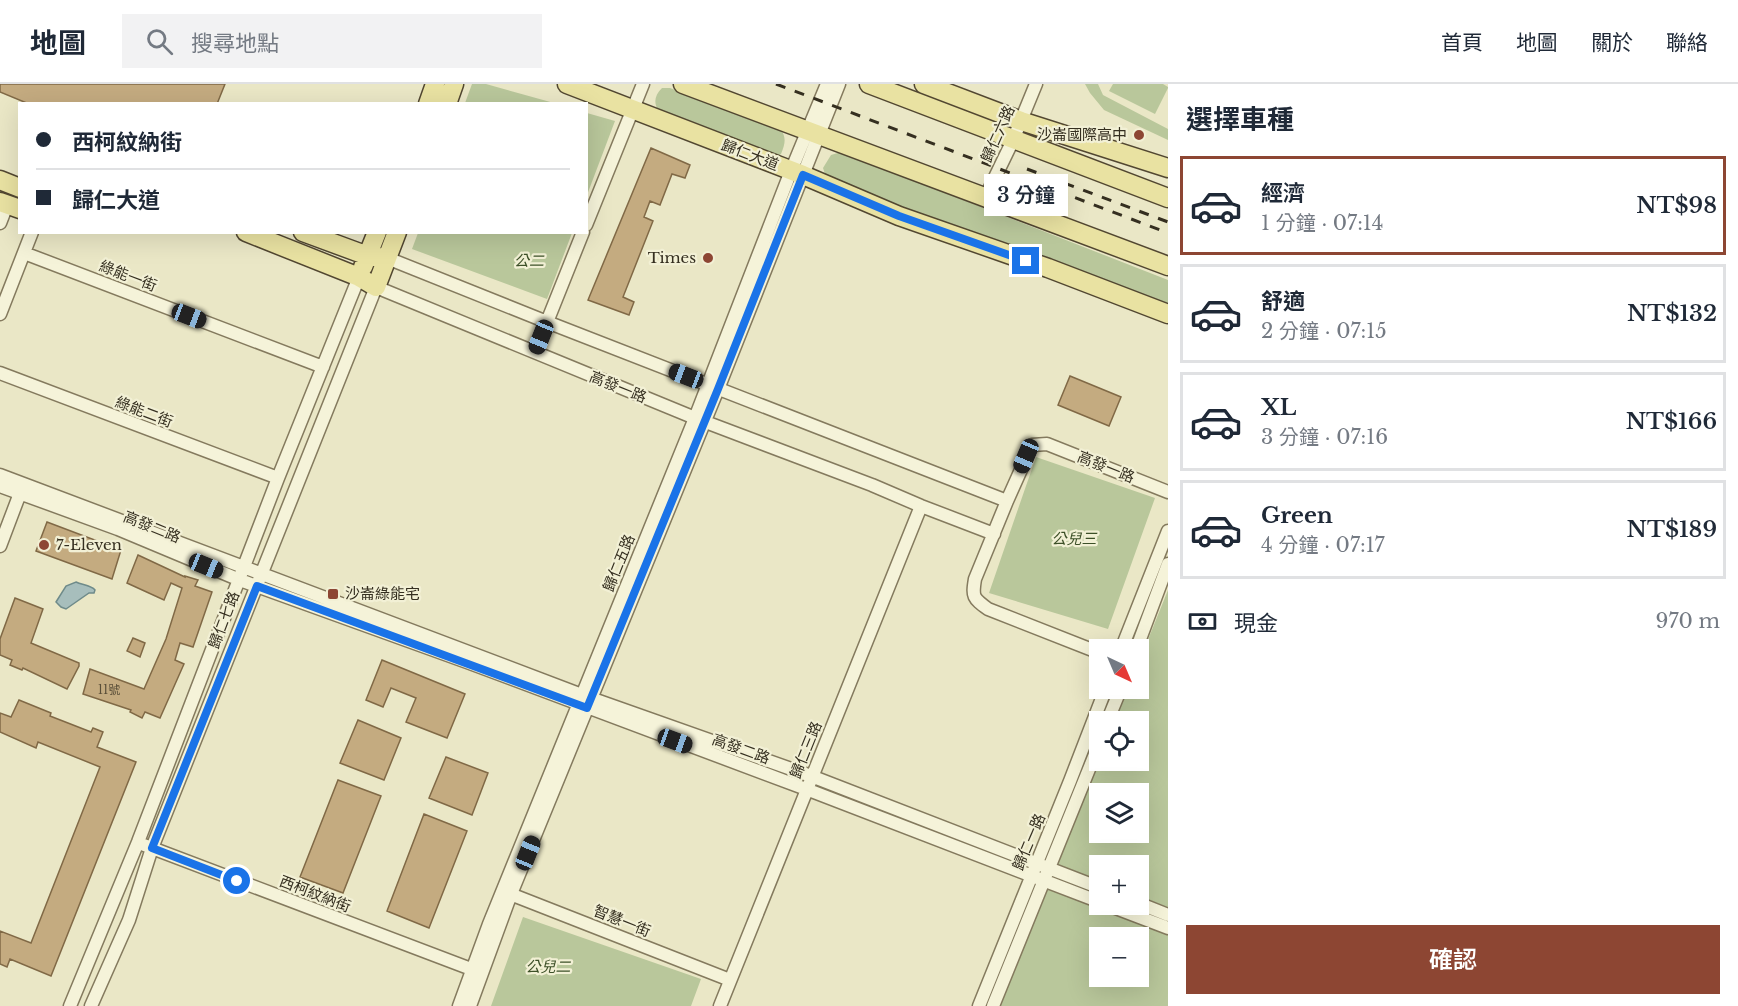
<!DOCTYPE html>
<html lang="zh-TW">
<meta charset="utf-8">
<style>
:root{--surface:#fff;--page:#f2f2f3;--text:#1f2937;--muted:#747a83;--line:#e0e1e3;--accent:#8d4633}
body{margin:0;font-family:"Libre Baskerville","Noto Sans TC",serif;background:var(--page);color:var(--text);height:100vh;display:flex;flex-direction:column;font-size:22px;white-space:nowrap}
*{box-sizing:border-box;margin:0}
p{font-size:20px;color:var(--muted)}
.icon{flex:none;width:33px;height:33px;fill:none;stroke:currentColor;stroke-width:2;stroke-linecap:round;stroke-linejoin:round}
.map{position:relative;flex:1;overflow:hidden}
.drawer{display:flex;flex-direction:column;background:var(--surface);width:570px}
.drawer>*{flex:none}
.hud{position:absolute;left:18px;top:18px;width:570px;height:132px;border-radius:0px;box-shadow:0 6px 24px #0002;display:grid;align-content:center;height:132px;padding:0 18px;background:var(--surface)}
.needle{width:39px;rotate:136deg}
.fabs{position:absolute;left:1089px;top:555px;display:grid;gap:12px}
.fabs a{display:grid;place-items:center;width:60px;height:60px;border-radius:0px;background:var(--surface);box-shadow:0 6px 24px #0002;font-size:30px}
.end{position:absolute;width:27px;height:27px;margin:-14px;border:8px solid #1a73e8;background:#fff;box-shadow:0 0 0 3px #fff}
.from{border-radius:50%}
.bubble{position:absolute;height:42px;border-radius:0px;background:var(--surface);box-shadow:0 6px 24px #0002;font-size:20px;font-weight:600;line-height:42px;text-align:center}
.car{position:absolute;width:18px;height:36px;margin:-18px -9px;border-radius:8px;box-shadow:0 0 4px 2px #0007;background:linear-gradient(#222 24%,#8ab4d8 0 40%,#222 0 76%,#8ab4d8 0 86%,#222 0)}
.hud b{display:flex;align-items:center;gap:21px;height:57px;font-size:22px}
.hud b+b{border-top:2px solid var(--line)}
.hud i{width:15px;height:15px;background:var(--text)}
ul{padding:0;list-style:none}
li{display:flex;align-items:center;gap:18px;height:99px;margin:0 12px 9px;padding:0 6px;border:3px solid var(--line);border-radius:0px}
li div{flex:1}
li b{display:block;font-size:22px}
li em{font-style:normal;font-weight:600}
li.on{border-color:var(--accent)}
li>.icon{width:54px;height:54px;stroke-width:1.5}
h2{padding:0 18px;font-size:27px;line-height:72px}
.pay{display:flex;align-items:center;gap:15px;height:66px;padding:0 18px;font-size:22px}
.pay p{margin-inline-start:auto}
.action{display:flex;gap:12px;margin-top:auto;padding:12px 18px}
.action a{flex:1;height:69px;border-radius:0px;background:var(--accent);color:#fff;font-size:24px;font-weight:600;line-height:69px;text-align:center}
header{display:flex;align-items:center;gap:36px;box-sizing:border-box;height:84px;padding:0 30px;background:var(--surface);border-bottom:2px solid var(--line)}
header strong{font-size:28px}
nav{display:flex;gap:33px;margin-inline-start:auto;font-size:21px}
.search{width:420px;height:54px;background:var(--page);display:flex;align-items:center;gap:15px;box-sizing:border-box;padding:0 21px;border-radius:0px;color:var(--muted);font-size:22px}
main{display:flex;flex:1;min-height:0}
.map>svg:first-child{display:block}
</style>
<header>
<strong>地圖</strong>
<div class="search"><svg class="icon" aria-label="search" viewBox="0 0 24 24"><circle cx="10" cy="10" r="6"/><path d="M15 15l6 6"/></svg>搜尋地點</div>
<nav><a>首頁</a><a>地圖</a><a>關於</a><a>聯絡</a></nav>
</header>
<main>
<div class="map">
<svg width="1168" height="922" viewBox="0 0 1168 922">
<rect width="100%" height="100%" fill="#eae7c6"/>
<path fill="#b9c79b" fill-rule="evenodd" d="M472,0H486L554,19H465Z
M1085,0H1098L1103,11L1168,45V56L1104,26L1090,9Z
M1113,0H1163L1168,3V4L1155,30L1109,7Z
M662,4H670L780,45C787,53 785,60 781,70L776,73L660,29C653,20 654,12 662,4Z
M587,29L615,37L587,111L586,29Z
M841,68L1168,196V224L832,97L825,90L823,84L831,71Z
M418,149V148L572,149L547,215L412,165Z
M1036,373L1155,414L1108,545L989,509Z
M1168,506V922H998L1099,674L1100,676H1138V638L1114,637L1128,605L1138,604L1139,578ZM1100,710H1138V748H1100ZM1100,782H1138V820H1100ZM1100,854H1138V892H1100Z
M523,833L701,895L691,922H491Z"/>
<path fill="#a7bebc" stroke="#6f8b8a" stroke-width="1.5" d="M76,498C82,501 91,501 95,506L94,509H89L66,525L61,523L56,518L66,502Z"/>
<path fill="#c4ab80" stroke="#806946" stroke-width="1.5" d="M0,0H225L217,20H29L0,8Z
M651,64L690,81L685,94L672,90L660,121L650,117L644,133L653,137L623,213L634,218L629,231L588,216Z
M1070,292L1121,313L1109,342L1058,321Z
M47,438L121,466L112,495L36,467Z
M138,471L185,493V492L198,496L195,502L212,508L193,563L180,559L175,576L184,580L160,634L145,628L142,634L130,628L131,626L83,610L90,585L144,605L166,555L182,504L171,499L164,516L127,499Z
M15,514L43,525L31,559L79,579V582L67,605L23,584L22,586L10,581L12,576L0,571V555Z
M133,554L145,559L140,573L127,567Z
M382,576L465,610L447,654L406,638L416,614L391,604L383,623L366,616Z
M19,616L51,629L50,632L91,648L93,644L103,648L97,663L136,678L51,892L10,875L7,883L0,880V847L31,859L100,683L38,658L36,664L0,648V629L11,633Z
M358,636L401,654L384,696L340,679Z
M446,673L488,689L472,731L429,714Z
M338,696L381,712L343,809L300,793Z
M424,730L467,747L429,844L387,827Z"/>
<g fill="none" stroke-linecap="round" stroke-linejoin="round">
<g stroke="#847a5e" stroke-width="15">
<path id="street" d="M986,112L1013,56L1036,0
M0,139L7,121
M586,141L643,0
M24,169L323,283
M387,174L547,238L1007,417
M0,230L32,148
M535,268L583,148
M0,289L278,394
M0,391L582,611L811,692L1100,804
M0,402L118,445L240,496L467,578L806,705L1100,818
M0,462L22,404
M1121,566L1168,447
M1136,566L1168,480
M1100,569L988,525C973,514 972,513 975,495L1007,417L1032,361L1047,360L1168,408
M1107,638L1121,604
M144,761L479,888
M505,808L730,896
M1138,819L1168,831
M1105,820L1168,844
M70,922L138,758L278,394L359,193
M91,922L129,836L152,764L376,203L695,334L872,401L921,422L994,450
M459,922L489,840L695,334L791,87L827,0
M470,922L511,810L718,305L839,0
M720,922L921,422
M979,922L1070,697L1106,604
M993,922L1100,658"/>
</g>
<g stroke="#524731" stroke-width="21">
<path id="primary" d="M567,0L803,91L899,132L1048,184L1168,230
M683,0L1168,182
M869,0L1168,114
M924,0L1021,37L1168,84
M428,20L435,0
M447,20L454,0
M0,96L20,104
M0,118L20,125
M246,148L359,193L376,203L397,148
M303,148L368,172L387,174
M363,183L377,148"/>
</g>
<use href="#street" stroke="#f5f3d9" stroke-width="12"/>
<use href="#primary" stroke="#e9e2a2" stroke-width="18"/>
<path stroke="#352f20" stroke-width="3" stroke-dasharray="10 10" stroke-linecap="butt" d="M776,0L1168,149
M1027,85L1168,138"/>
</g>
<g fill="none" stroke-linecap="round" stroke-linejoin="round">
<path stroke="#1a73e8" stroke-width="8" d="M237,797L152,764L257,502L587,624L718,305L803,91L899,132L1026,177"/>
</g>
<g fill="#8d4633" stroke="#f2f0d5" stroke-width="2">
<circle cx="1139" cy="51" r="6"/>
<circle cx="708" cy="174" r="6"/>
<circle cx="44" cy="461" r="6"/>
<rect x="327" y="504" width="12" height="12" rx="3"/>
</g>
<g text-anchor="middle" stroke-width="4.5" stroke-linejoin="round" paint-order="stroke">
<g font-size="12" fill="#594e38">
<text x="109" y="610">11號</text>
</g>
<g font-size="15" fill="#352f20" stroke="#f2f0d5">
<text transform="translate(998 50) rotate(-66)" y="5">歸仁六路</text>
<text transform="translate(750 71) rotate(21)" y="5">歸仁大道</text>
<text transform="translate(128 192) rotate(21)" y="5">綠能一街</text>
<text transform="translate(618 303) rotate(22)" y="5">高發一路</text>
<text transform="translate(144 328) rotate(21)" y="5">綠能二街</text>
<text transform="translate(1106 383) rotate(22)" y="5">高發一路</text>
<text transform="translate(152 443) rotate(22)" y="5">高發二路</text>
<text transform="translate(619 479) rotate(-68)" y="5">歸仁五路</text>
<text transform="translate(224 536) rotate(-69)" y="5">歸仁七路</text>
<text transform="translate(741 665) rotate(20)" y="5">高發二路</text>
<text transform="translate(806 666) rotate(-68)" y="5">歸仁三路</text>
<text transform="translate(1029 758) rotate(-67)" y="5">歸仁一路</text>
<text transform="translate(315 810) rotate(21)" y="5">西柯紋納街</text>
<text transform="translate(622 837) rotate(22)" y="5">智慧一街</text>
</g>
<g font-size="15" fill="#352f20" stroke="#f2f0d5" text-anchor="end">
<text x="1127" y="56">沙崙國際高中</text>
<text x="696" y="179">Times</text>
<text x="56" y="466" text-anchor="start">7-Eleven</text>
<text x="345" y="515" text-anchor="start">沙崙綠能宅</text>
</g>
<g font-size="15" font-style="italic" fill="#3d5028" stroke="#f2f0d5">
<text x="529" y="182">公二</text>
<text x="1074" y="460">公兒三</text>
<text x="548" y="888">公兒二</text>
</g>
</g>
</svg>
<div class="fabs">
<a><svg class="needle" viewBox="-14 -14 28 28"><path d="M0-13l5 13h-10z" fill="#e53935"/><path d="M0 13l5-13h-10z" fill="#747a83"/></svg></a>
<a><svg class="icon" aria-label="locate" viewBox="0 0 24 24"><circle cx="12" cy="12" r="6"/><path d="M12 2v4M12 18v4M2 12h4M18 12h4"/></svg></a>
<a><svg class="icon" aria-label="layers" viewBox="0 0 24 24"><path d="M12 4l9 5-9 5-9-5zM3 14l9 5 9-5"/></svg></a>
<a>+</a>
<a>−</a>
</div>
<i class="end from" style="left:237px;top:797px"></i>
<i class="end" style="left:1026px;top:177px"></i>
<div class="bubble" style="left:984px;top:90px;width:84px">3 分鐘</div>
<i class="car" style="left:189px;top:232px;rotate:111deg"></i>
<i class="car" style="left:541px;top:253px;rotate:202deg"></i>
<i class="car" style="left:686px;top:292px;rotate:291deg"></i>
<i class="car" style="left:1026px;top:372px;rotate:203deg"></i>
<i class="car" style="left:206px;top:482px;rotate:112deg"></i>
<i class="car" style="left:675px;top:657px;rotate:110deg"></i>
<i class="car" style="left:528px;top:769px;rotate:22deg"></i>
<div class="hud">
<b><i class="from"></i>西柯紋納街</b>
<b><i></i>歸仁大道</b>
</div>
</div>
<section class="drawer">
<h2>選擇車種</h2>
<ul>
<li class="on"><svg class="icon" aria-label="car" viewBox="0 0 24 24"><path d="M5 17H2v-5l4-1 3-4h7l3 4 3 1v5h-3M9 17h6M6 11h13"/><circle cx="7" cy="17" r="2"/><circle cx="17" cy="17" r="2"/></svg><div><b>經濟</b><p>1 分鐘 · 07:14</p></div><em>NT$98</em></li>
<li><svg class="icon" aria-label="car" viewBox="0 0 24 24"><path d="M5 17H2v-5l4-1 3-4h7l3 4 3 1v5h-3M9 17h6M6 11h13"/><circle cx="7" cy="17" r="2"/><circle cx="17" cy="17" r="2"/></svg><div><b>舒適</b><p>2 分鐘 · 07:15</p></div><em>NT$132</em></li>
<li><svg class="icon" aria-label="car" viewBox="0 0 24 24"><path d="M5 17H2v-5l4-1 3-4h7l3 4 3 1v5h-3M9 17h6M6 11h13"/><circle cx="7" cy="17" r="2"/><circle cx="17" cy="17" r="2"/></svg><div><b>XL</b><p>3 分鐘 · 07:16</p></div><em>NT$166</em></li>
<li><svg class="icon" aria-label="car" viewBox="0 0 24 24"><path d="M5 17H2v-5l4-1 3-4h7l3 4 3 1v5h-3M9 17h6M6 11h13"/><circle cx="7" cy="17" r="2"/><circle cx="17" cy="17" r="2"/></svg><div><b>Green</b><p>4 分鐘 · 07:17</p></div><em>NT$189</em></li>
</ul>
<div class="pay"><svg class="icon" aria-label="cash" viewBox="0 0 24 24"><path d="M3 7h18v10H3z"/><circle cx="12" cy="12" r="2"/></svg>現金<p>970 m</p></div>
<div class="action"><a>確認</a></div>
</section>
</main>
